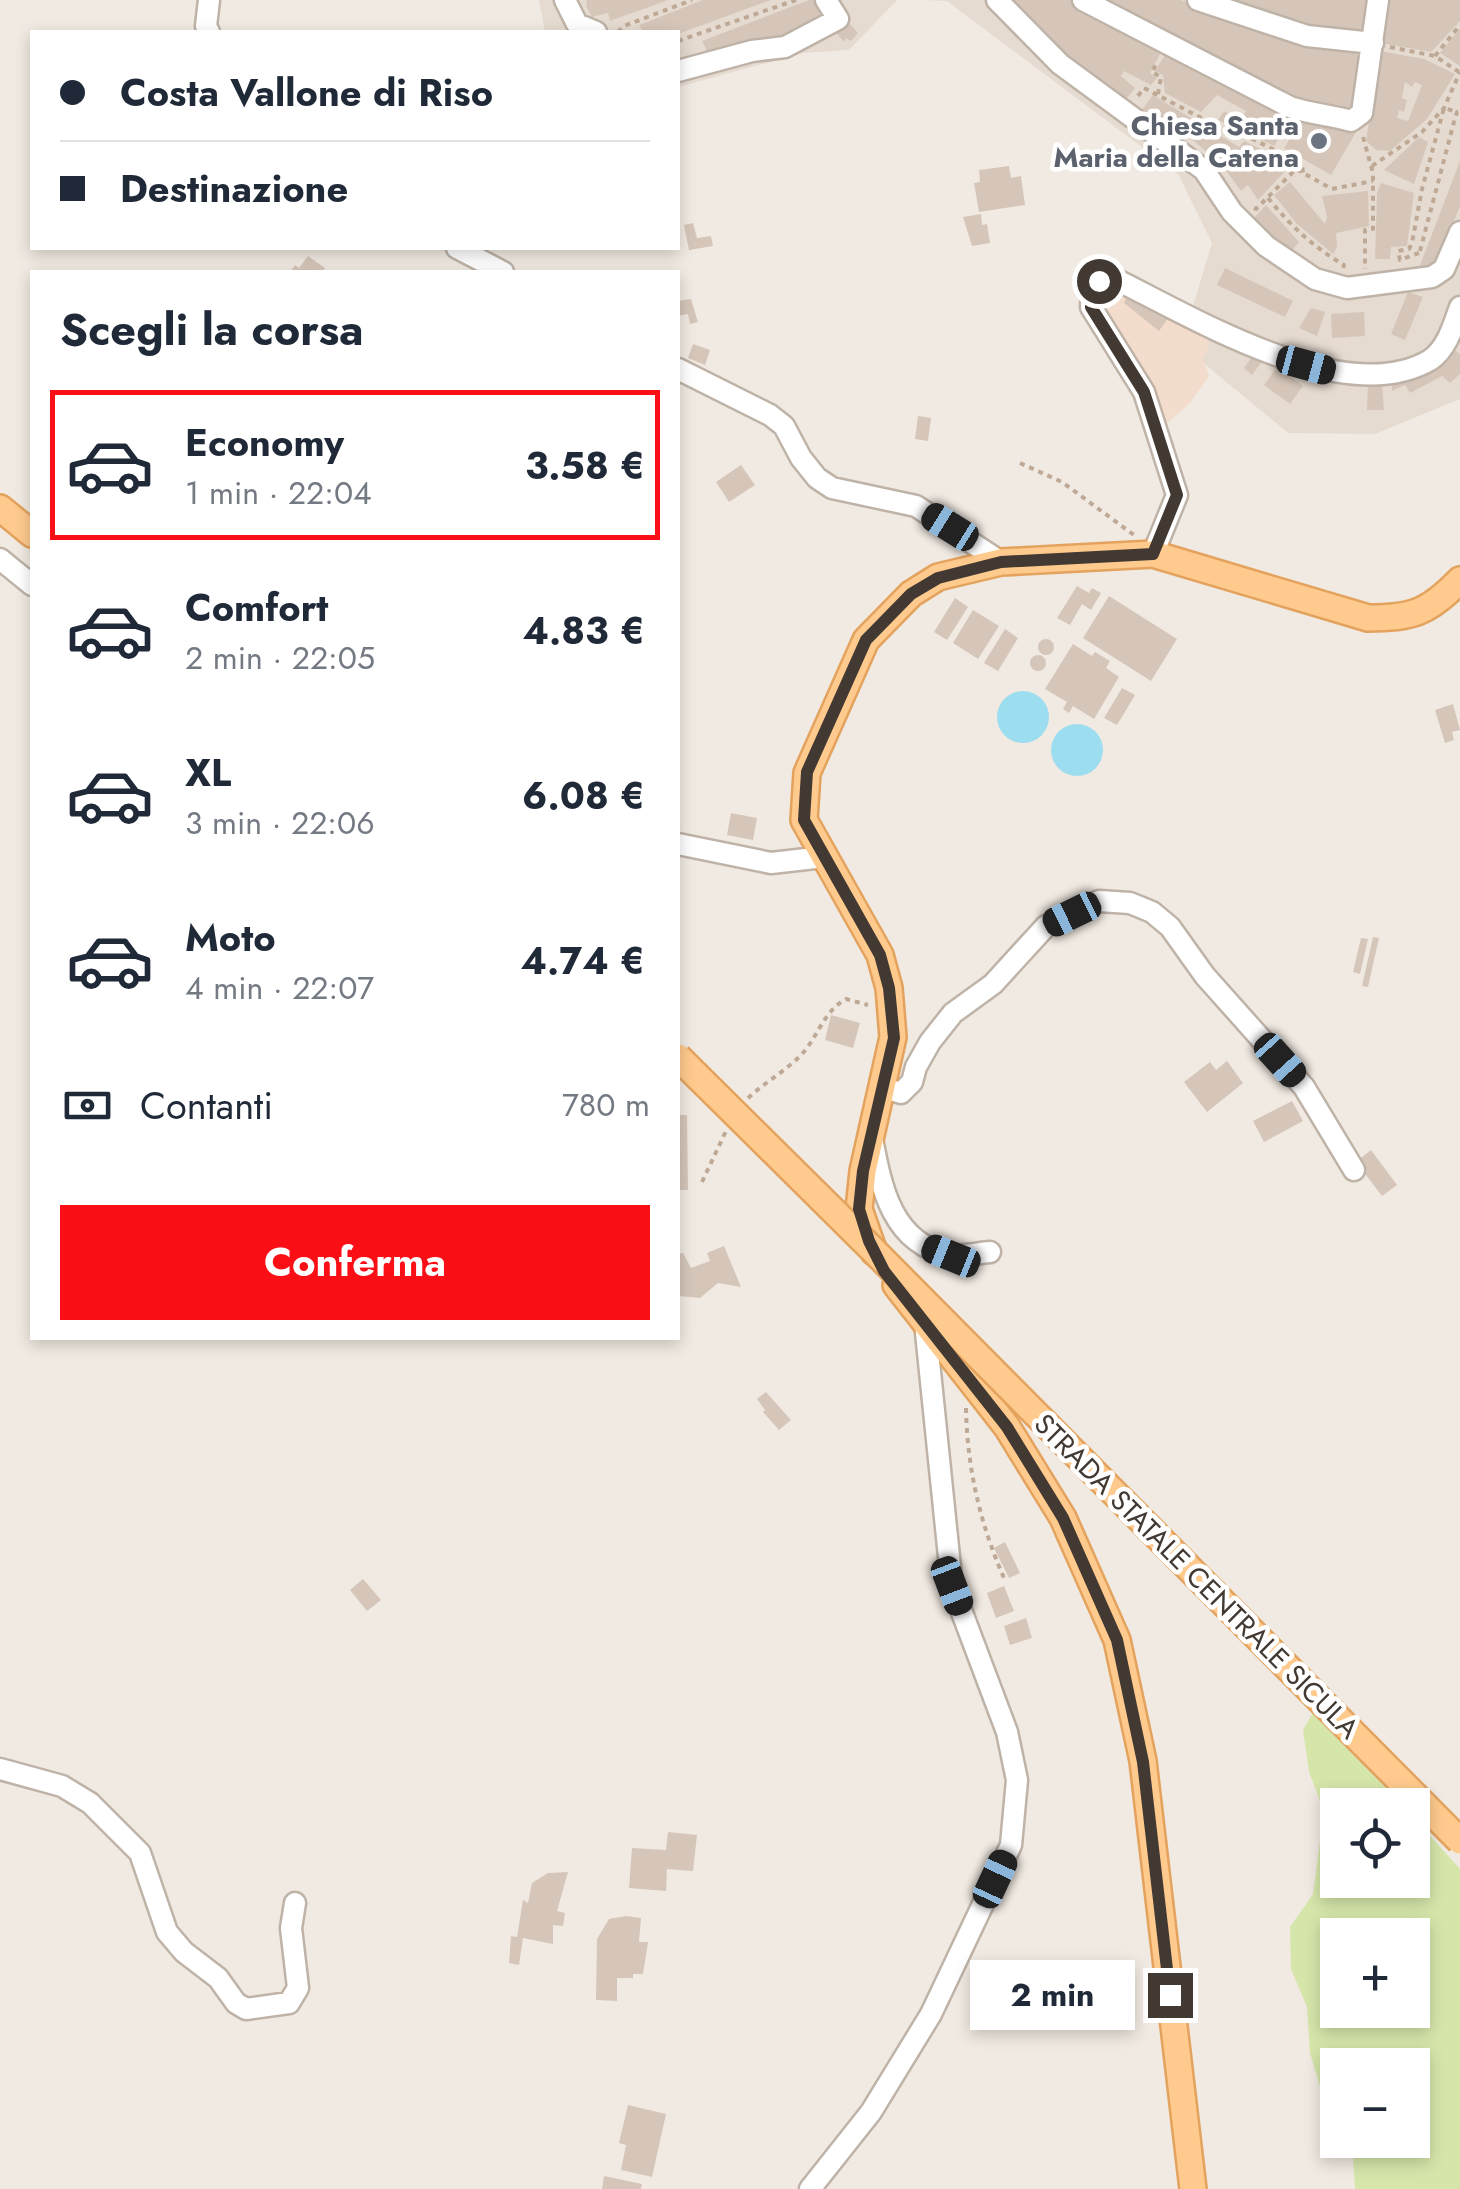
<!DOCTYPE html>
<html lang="it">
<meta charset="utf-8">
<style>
:root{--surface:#fff;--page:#f6f6f7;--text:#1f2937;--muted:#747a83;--line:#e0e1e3;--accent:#fb0f16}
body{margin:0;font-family:Jost,sans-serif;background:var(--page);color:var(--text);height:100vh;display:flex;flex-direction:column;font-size:38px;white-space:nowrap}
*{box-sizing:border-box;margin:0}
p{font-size:32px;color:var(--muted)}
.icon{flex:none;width:55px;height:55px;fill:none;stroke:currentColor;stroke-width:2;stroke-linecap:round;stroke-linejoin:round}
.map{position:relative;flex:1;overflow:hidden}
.sheet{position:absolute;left:30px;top:270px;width:650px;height:1070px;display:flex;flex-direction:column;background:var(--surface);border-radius:0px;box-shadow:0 5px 15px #0003}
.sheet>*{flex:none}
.top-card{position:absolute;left:30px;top:30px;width:650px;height:220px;border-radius:0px;box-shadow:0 5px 15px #0003;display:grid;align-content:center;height:220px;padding:0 30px;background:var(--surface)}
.controls{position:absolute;left:1320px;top:1788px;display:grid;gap:20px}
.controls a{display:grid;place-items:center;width:110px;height:110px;border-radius:0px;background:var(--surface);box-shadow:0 5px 15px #0003;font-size:50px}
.end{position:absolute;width:45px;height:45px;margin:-22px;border:12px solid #423933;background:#fff;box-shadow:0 0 0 5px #fff}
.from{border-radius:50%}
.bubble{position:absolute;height:70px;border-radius:0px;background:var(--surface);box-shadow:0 5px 15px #0003;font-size:32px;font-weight:700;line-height:70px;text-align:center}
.car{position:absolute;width:30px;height:60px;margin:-30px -15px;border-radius:12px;box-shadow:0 0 8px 2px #0007;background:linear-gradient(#222 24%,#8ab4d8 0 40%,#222 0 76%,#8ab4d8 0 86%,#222 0)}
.top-card b{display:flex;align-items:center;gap:35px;height:95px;font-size:38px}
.top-card b+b{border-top:2px solid var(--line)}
.top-card i{width:25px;height:25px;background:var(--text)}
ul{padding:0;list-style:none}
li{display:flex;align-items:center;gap:30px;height:150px;margin:0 20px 15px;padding:0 10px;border:5px solid transparent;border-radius:0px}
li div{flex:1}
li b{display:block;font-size:38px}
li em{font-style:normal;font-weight:700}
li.selected{border-color:var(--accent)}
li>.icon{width:90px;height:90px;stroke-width:1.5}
h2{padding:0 30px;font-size:45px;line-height:120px}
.pay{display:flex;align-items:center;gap:25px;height:110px;padding:0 30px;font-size:38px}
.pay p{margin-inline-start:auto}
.primary-button{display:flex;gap:20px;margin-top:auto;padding:20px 30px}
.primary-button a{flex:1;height:115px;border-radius:0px;background:var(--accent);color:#fff;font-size:40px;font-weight:700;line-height:115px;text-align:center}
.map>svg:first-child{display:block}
</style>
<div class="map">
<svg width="1460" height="2189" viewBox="0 0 1460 2189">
<rect width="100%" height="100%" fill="#f1eae2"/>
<path fill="#e5dbd0" d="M539,0H897L849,50L803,53L678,87V32H545Z
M923,0H1460V399L1375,434L1288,433L1201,361L1184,336L1212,243L1178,174L947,1Z"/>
<path fill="#f4dccc" d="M1122,294L1209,330L1208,350L1203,358L1209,376L1189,404L1165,425L1103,316Z"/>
<path fill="#d6e6aa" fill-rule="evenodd" d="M1315,1709L1402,1805H1338V1880H1412L1413,1817L1460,1869V2189H1355L1352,2140H1412V2065H1338L1337,2107L1322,2093L1310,2053L1307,2007L1291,1969L1290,1927L1313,1894L1324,1811L1309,1772L1303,1730ZM1338,1935H1412V2010H1338Z"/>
<path fill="#9cddf0" d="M997 717a26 26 0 1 1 52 0a26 26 0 1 1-52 0Z
M1051 750a26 26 0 1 1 52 0a26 26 0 1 1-52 0Z"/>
<path fill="#d6c6ba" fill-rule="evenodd" d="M587,0H668L610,21L608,13L592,17L586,6Z
M703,0H771L678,34L652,32L651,30L643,32L639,25Z
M809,0H819L833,18L768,46L710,57L702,41Z
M1009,0H1069L1163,48L1150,73L1157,78L1151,85L1124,71L1121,76L1135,88L1127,98L1082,70Z
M1092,0H1180L1306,39L1366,48L1355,110L1310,109Z
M1223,0H1372L1367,37L1306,28Z
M1389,0H1460V21L1431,52L1381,43Z
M847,21L858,33L851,41L846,38L844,42L834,31Z
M1460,28V66L1440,53Z
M1168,50L1325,127L1329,119L1356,132L1331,175L1284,148L1292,135L1283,132L1274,146L1218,120L1224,111L1240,120L1246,111L1217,95L1201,112L1165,93L1163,75L1155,71Z
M1380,51L1424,59L1455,74L1427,119L1390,151L1376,150L1366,141ZM1405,82L1412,87L1415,82L1422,85L1408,121L1397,118L1399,110L1404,112L1407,100L1402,98Z
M1153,95L1239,147L1244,141L1292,164L1258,200L1248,185L1241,191L1222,165L1188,136L1186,139L1174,131L1171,138L1162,127L1141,111Z
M1419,137L1428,142L1414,184L1384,170Z
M1460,161V206L1435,268H1419Z
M1009,166L1011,178L1021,176L1025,205L979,212L974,183L980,182L979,170Z
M1290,182L1325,224L1327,217L1322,196L1368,191L1369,226L1336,233L1337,247L1333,254L1297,224L1274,195Z
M1381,183L1414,193L1407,246L1391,247L1390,259H1375L1377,193Z
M1266,205L1299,242L1289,254L1254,218Z
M981,214L982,225L987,224L990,243L972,246L963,217Z
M693,223L697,238L711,236L713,246L689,250L684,225Z
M308,256L325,268L322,272H290L295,265L299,268Z
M1225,268L1293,301L1285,317L1217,285Z
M1408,292L1423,297L1405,340L1391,334Z
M1127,295L1170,315L1159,331L1124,303Z
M691,299L698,322L690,324L688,314L678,316V301Z
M1311,308L1325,312L1317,336L1299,328Z
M1364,312L1365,336L1332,338L1331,314Z
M693,344L710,350L705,365L688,358Z
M1452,348L1460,354V374L1450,383L1442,376L1410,393L1405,385L1392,391V382Z
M1254,354L1263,360L1252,375L1244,368Z
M1277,367L1303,386L1290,404L1264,385Z
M1382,383L1384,410H1367L1368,384Z
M918,416L931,418L928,441L915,439Z
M741,465L755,485L729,502L716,482Z
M1077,586L1089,593L1092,588L1101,593L1091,610L1082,604L1070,625L1057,618Z
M1109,596L1177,639L1151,681L1083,638Z
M955,598L968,607L947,640L934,632Z
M973,610L999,626L978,659L953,643Z
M1005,629L1018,638L998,671L984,663Z
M1038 647a8 8 0 1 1 16 0a8 8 0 1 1-16 0Z
M1073,644L1092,656L1095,652L1110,661L1106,668L1119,677L1094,719L1073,706L1069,713L1063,709L1067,702L1045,689Z
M1030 663a8 8 0 1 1 16 0a8 8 0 1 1-16 0Z
M1122,688L1135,695L1117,725L1104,718Z
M1453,704L1460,730L1452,732L1454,740L1445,743L1435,710Z
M731,813L757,818L753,840L727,835Z
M1373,937L1379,938L1368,987L1362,986Z
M1361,938L1368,939L1360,974L1353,972Z
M831,1015L860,1023L853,1048L825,1040Z
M1227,1061L1243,1083L1207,1112L1184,1082L1210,1062L1216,1070Z
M1292,1101L1303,1121L1264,1142L1253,1121Z
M678,1115H687L688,1190H678Z
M1371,1150L1397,1185L1382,1196L1356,1162Z
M724,1246L741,1287L718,1283L700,1298L678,1296V1254L683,1253L691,1268L710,1261L707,1253Z
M766,1392L791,1420L779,1430L763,1412L765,1410L757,1399Z
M1005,1542L1020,1573L1009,1578L994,1548Z
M363,1579L381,1600L367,1611L350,1590Z
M1004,1586L1014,1611L996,1618L987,1593Z
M1026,1618L1032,1638L1010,1645L1004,1626Z
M668,1832L697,1835L693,1871L667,1869L666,1891L629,1888L632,1848L666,1850Z
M568,1872L557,1911L565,1913L563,1926L553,1925V1944L523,1938L519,1965L509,1963L511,1936L517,1937L523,1900L528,1903L532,1883L548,1873Z
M626,1916L641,1918L639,1942H648L643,1974H633V1978H617V2001L596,2000L597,1939L609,1919Z
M628,2105L666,2114L652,2177L621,2170L626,2145L619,2143Z
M604,2176L642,2184L641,2189H602Z"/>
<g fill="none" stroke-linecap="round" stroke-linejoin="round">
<g stroke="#bfb3a8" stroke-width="25">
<path id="minor" d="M209,0L206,26L209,32
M565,0L577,24L596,32
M997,0L1060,64L1204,170L1232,212L1266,246L1315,279L1347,288L1432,277L1444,269L1460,232
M1083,0L1290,107C1311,114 1330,115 1351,121L1362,113L1378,0
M1198,0L1307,36L1373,43
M678,71L752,51L785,47L838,19L826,0
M457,248L503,272
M678,369L770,415L784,426L801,458L817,478L832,488L916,506L1001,562
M1153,554L1177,495L1144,392L1091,307L1092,289L1099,281L1111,277C1189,315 1344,411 1430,360C1447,349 1454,324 1460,307
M0,559L32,585
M678,844L771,863L824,857
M884,1088L901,1093L912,1082L916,1067L930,1042L953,1013L993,984L1046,926L1099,901L1130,903L1152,912L1170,927L1205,976L1304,1087L1354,1170
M872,1138C881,1187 892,1244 950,1255C962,1257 977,1253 990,1252
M0,1769L62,1786L90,1803L140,1853L167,1932L184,1952L218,1978L236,2003L246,2009L289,2003L298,1988L291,1928L295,1903
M810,2189L871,2112L931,2014L1011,1845L1017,1780L1007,1732L952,1586L925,1323"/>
</g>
<g stroke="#e3a35e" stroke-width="30">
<path id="major" d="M0,508L32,534
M874,1252L859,1209L863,1171L893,1037L889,988L880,955L804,820L807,773L866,640L911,594L938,577L1001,562L1153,554L1368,618C1412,618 1428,613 1460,580
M896,1285L1007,1427L1063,1518L1117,1640L1143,1761L1193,2189"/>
</g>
<path stroke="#bea996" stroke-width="4" stroke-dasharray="5 5" stroke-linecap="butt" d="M618,32L624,26L692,0
M678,41L796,0
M1390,47L1435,56L1459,72
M1435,56L1460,25
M1158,94L1161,77L1152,72L1158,61
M1138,96L1144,88L1232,134H1243L1302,164L1303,174
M1363,137L1373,173V229L1365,230V269
M1372,166L1422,132L1444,108L1460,72
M1268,198C1291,226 1312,246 1344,265L1343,268
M1254,208L1256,209L1296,169L1332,189L1373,181
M1420,251L1454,122L1457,112H1460
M1419,253L1400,260L1398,251L1409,249L1412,243L1422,189L1444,108L1457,112
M1020,463L1062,482L1134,535
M748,1098C763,1084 782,1073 797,1059C818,1040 821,1013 846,999L868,1005
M702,1182L726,1131
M966,1408C967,1467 980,1524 1004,1578"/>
<use href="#minor" stroke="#fff" stroke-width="20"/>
<use href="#major" stroke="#ffca8d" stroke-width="25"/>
<g stroke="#e3a35e" stroke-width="30" stroke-linecap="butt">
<path id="major-bridge" d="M678,1057L871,1248L1460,1841"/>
</g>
<use href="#major-bridge" stroke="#ffca8d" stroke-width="25"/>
</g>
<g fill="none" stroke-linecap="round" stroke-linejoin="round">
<path stroke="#423933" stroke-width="12" d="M1099,281L1092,289L1091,307L1144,392L1177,495L1153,554L1001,562L938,578L911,594L866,640L807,772L804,820L880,955L889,988L894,1038L863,1171L859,1209L869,1241L884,1271L1007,1427L1063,1518L1117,1640L1143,1762L1170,1995"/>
</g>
<circle fill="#6b7280" stroke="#fff" stroke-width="4" cx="1319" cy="141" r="10"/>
<g text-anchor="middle" stroke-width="9" stroke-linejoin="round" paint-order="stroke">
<g font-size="28" font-weight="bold" fill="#5b616d" stroke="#fff" text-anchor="end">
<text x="1299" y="135">Chiesa Santa<tspan x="1299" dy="32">Maria della Catena</tspan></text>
</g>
<g font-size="28" fill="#423933" stroke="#fff">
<text transform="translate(1197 1576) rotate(45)" y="10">STRADA STATALE CENTRALE SICULA</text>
</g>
</g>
</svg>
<div class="controls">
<a><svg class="icon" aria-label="locate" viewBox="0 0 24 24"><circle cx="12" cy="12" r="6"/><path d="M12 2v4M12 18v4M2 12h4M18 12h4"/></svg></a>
<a>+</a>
<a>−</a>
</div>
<i class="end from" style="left:1099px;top:281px"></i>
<i class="end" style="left:1170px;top:1995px"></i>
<div class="bubble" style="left:970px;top:1960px;width:165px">2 min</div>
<i class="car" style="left:1306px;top:365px;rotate:105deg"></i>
<i class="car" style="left:950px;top:527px;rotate:302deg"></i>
<i class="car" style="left:1072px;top:914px;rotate:244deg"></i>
<i class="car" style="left:1280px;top:1060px;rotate:138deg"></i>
<i class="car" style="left:951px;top:1256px;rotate:292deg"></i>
<i class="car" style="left:952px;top:1586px;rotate:159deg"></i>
<i class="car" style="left:995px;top:1879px;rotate:25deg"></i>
<div class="top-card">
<b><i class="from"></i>Costa Vallone di Riso</b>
<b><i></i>Destinazione</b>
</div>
<section class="sheet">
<h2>Scegli la corsa</h2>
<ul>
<li class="selected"><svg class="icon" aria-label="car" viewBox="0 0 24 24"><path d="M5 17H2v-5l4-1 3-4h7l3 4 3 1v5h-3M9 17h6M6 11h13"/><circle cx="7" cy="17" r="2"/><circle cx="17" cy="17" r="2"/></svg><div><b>Economy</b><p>1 min · 22:04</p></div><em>3.58 €</em></li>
<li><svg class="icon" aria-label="car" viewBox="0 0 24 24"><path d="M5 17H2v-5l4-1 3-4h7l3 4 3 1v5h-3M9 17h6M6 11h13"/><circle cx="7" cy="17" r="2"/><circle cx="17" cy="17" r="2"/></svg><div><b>Comfort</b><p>2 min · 22:05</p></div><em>4.83 €</em></li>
<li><svg class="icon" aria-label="car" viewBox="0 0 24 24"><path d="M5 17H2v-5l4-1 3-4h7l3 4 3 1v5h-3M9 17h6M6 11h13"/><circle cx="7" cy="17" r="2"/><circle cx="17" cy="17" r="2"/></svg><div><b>XL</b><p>3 min · 22:06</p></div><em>6.08 €</em></li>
<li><svg class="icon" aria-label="car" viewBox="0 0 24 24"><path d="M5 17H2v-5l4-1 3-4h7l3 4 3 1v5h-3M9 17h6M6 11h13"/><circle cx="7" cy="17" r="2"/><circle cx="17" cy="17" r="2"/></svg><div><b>Moto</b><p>4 min · 22:07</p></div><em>4.74 €</em></li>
</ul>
<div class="pay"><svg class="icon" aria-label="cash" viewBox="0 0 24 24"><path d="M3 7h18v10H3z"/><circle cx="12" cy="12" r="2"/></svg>Contanti<p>780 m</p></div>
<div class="primary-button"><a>Conferma</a></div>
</section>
</div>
